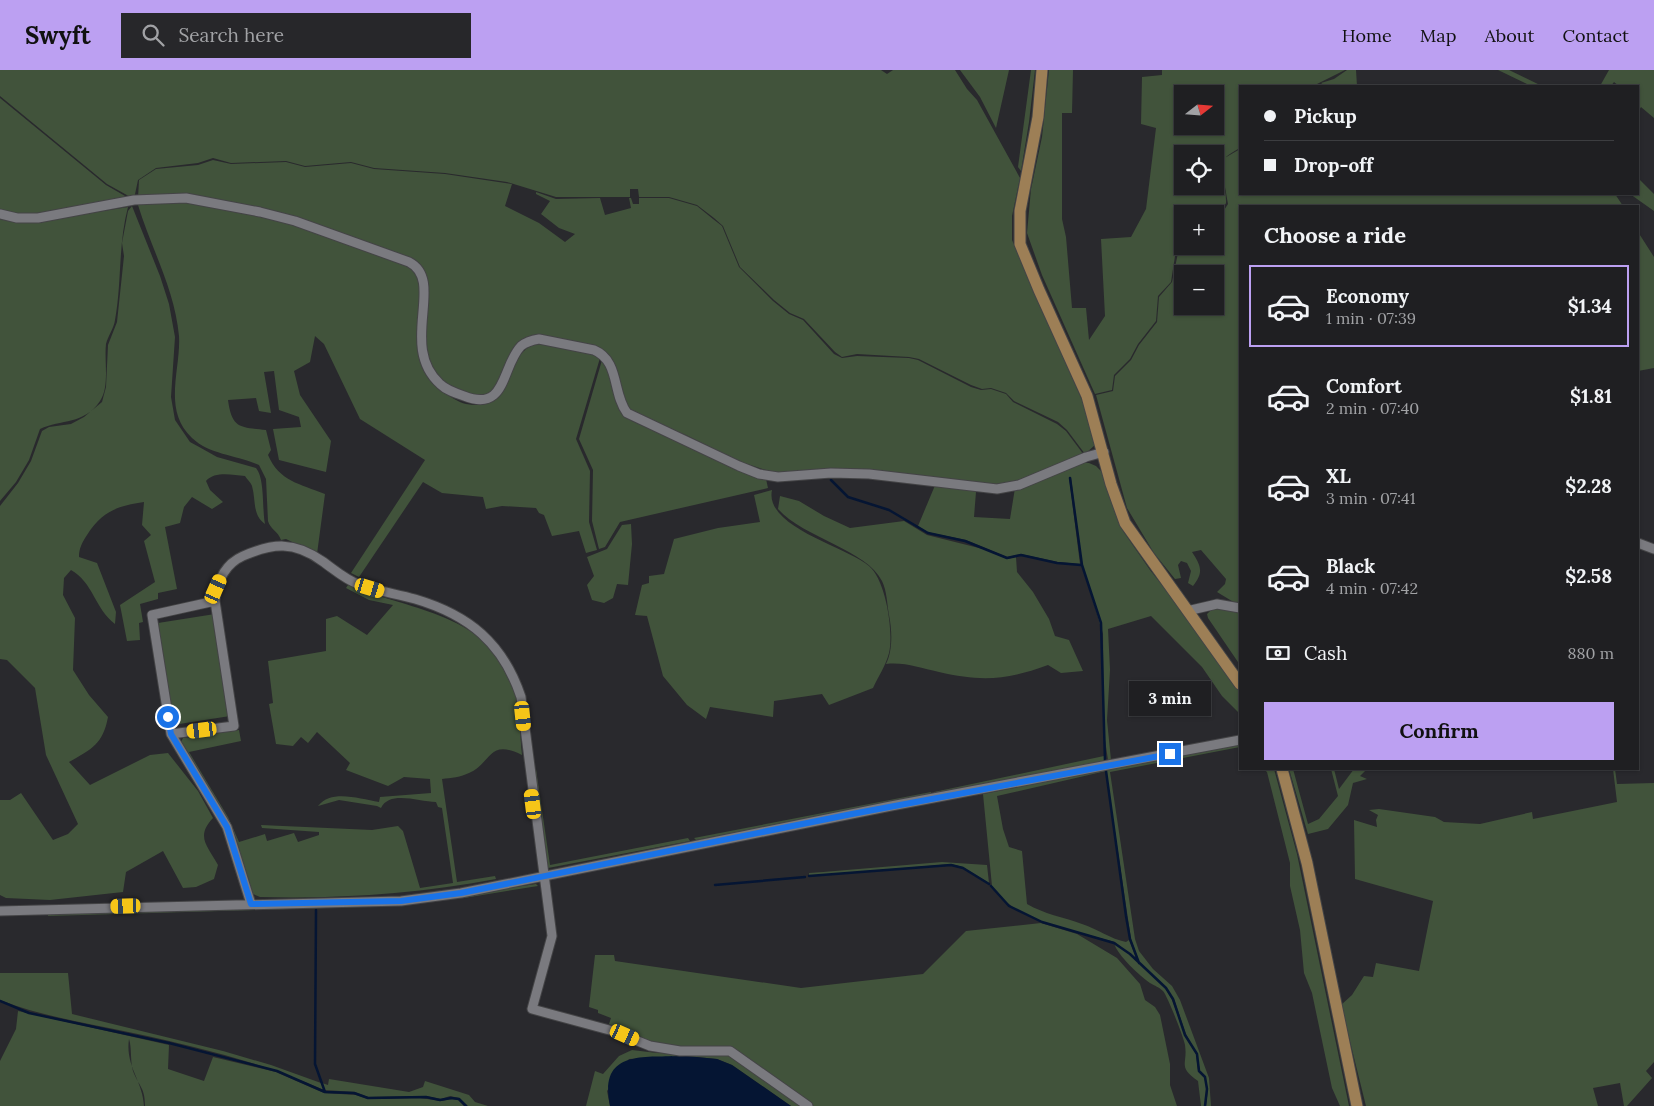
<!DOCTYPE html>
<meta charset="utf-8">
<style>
:root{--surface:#1f1f22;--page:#27272a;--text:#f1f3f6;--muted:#a1a2a5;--line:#3c3d40;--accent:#bca0f2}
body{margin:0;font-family:Lora,serif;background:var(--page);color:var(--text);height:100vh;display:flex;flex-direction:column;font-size:19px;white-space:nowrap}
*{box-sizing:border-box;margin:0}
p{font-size:16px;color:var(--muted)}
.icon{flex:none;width:28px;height:28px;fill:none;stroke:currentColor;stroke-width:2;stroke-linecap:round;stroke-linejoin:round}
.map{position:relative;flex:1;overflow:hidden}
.drawer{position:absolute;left:1239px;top:135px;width:400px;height:565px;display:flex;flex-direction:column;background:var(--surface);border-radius:0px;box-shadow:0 1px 4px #0004,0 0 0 1px var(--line)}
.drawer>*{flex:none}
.banner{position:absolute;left:1239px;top:15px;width:400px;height:110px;border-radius:0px;box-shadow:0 1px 4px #0004,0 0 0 1px var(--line);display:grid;align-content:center;height:110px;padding:0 25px;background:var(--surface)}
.needle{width:32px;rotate:73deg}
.controls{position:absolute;left:1174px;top:15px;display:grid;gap:10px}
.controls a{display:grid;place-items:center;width:50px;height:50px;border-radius:0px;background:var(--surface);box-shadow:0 1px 4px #0004,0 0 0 1px var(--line);font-size:25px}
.end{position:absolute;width:22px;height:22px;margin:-11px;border:6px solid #1a73e8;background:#fff;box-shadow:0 0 0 2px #fff}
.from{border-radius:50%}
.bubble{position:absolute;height:35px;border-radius:0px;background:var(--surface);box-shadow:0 1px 4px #0004,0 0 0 1px var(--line);font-size:16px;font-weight:800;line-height:35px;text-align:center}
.car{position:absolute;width:15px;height:30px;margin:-15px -8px;border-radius:6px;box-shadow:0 0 4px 1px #0007;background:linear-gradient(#f5c518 24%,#345 0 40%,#f5c518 0 76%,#345 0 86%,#f5c518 0)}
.banner b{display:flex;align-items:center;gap:18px;height:48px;font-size:19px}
.banner b+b{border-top:1px solid var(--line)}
.banner i{width:12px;height:12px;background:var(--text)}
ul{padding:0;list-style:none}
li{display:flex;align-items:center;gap:15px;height:82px;margin:0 10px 8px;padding:0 15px;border:2px solid transparent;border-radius:0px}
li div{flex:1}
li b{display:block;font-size:19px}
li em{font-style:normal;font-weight:800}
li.active{border-color:var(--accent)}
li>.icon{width:45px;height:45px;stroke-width:1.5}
h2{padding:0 25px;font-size:22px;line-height:60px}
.pay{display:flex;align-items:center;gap:12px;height:55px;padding:0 25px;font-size:19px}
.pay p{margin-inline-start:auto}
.cta{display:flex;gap:10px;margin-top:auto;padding:10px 25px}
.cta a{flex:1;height:58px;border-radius:0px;background:var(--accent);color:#111;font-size:20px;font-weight:800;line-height:58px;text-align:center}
header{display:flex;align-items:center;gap:30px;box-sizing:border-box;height:70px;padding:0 25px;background:var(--accent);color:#111}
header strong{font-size:24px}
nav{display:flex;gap:28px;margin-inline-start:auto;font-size:18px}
.search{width:350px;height:45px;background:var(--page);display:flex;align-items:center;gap:12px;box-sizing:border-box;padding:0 18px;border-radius:0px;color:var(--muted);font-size:19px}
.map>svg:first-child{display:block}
</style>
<header>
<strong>Swyft</strong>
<div class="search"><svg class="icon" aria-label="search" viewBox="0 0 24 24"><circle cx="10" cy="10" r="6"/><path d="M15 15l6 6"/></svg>Search here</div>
<nav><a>Home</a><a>Map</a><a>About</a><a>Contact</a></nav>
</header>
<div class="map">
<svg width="1654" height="1036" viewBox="0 0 1654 1036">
<rect width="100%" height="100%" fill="#29292d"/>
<path fill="#41533b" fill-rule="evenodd" d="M0,0H881L887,4L893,0H955L967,19L977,30L1020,108L1012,146V170L1085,337L1095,375L1085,384L1067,360L1058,352L1014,331L1006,323L991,318L982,319L971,315L919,289L909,287L857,284L842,287L835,282L804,249L790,243L774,230L740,197L723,156L714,148L697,135L669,127H639L638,119H630V127H556L507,112L445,103L374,98L351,92L305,96L286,91L231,93L213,88L198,93L156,98L138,110L134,129L107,114L0,26Z
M960,0H1009L996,58L980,27Z
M1031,0H1035L1029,52L1021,101L1018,97Z
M1049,0H1073L1072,43H1062V149L1066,167L1072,238H1086L1089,270L1105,246L1101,169L1131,167L1146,139L1156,58L1141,54L1142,7L1162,5V0H1345L1313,16H1240V78C1205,96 1227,104 1226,133L1215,152V144H1182V173L1178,177L1175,186L1171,212L1158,226L1156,251L1138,274L1130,289L1114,305L1112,320L1095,324L1042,205L1027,163L1031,119L1042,67ZM1182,24H1215V56H1182ZM1182,84H1215V116H1182Z
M1347,0H1356L1357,16H1325L1321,13L1334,9Z
M1498,0H1509L1542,16H1531Z
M1609,0H1654V48L1641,37L1638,42V16H1619L1614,12L1611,16H1600Z
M0,28L106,115L132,130L29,146L0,142Z
M1240,79V124H1615L1623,136H1240V536L1217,522L1225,514L1226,509L1201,480L1192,482C1201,496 1204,502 1193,516L1188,513L1191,501L1187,493L1181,491L1178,495L1181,508L1175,509L1154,483L1127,438L1096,325L1113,321L1115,306L1131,290L1139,275L1157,252L1159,227L1172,212L1179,178L1182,175L1215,176V154L1228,134L1221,95L1223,89ZM1182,204H1215V236H1182Z
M213,90L231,94L286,92L305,97L351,93L374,99L445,104L512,114L505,136L539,153L565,172L575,164L559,158L541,144L550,131L536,124V122L556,129L600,128L605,145L631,138L629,128H631L633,134H639V128H669L697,136L713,149L722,156L739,197L773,231L789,244L803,250L834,284L842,288L857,286L909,288L918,290L971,317L981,320L991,319L1006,324L1013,332L1057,354L1066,361L1084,385L1018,410L998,415L873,402L775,403L738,391L686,365L643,349L625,338C620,314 619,287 594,276L527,270L496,317L483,328L452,320L431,300L424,279L428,216L423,200L242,136L138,128L139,110L156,99L198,95Z
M1638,108L1654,124V141L1630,124H1638Z
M173,131L196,133L293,152L408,194L421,208C420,247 408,298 446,324C453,328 458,332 466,334C478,336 489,336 498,326C511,312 512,285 531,276C545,270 587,279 600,288L576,369L590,401L589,452L597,480L586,483L579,461L552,466L544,445L539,443L536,438L502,436L486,439L483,427L442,423L423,412L359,507L351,503L425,390L360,349L324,274L315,266L310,292L294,301L300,325L331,371L326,402L279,390L273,359L301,357L299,347L279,340L274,301L264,302L271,343L259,341L256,328L228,330C232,359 240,357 266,360L271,380L268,385C279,411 300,414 325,424L317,484L286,469L281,470C278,461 270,459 268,451L266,409L259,395C237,385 210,385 192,368C162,340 181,300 179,266C175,220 151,178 138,135Z
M132,136L160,206L169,234L175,267L171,327L175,350L190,372L201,378L217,387L256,398C265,409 262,439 265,454C252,445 256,429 252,416C251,413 247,409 245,406C232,405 215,401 206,411L210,420L223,432L212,439L192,427L184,437L180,453L165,457L177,519L158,523V529L140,534L143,552L139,553L140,570L127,571L120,535L155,512L144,471L151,465L142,455L144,432C116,436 102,442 87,465C82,473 79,478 79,487L97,493L116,542L115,554C95,539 93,512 71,500L64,508L63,525L75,548L73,600L89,625L108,647C103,674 92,679 69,692L90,715L150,685L168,683L198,721L213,748C195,767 208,776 218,795L214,809L196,817L183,818L163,781L126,802L123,822L50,830L6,828L0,825V730H10L21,723L53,770L68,764L78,754L46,685L35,618L7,590L0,589V436L18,413L31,391L42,361L49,357L71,354L84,347L102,332L106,317L108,275L117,252L124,186L122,173L128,141Z
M128,137C118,174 122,212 115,250C114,258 108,266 106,274C104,291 110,316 100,331C84,355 61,349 40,359L29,390L16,412L0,431V148L28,153Z
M1638,162L1654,187V298L1638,301Z
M602,290C613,309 616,337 632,351L766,409L768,418L620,452L605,477L599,479L592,451L593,400L579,369Z
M1081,393H1089L1096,396L1103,403L1123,461L1150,500L1216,583L1240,622V644L1222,626L1202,597L1151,546L1108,559L1110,600L1107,650L1111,690H1108L1104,663L1103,564L1082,495L1071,407H1069L1080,494L1058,492L1021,484L1007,487L966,470L927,462L918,456L936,413L983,419L982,422H976L974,447L1010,449L1015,418Z
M772,420C764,457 847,477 869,496C886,510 894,563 889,583C886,595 878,607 873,618L829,635L822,624L774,631L773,647L710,637L706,649L687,635L663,606L647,546L635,545L642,515L649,513V506L664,504L674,469L718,458L760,452L754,425Z
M780,426L799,431L824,446L850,458L904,451L927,465L987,480L1007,489L1016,487L1017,502L1033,522L1049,549L1055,566L1069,570L1083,601L1061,603L1048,595C1007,610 982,612 939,602C920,598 905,592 886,594C893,580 892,560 889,545C887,534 887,521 882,511C867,480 804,468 778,439Z
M631,454L632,474L628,515L617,514L613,528L604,533L592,530L587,515L594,506L587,487L607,479L622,455Z
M348,515C411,541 496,544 516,624C520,643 520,665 522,685C488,668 492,693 469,703C461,707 451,708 442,709L457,812L495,806L496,809C417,824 340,829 260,827L253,824L238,782L181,672L183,668L239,660L241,671L189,682L228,747L239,772L265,764L267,771L294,763L298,772L319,765V762L262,758L261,755L372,760L398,756L403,761L420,818L453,813L442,738L438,737L436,732C419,732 390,720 381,738L377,736L339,730L318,736C332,719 359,729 379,732L380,727L431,723L430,709L404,707L388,716L346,700L350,693L317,662L308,673L301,667L293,676L276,674L269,634L273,633L268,591L326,581V549L337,546L367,565L393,535L369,530L346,518Z
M1214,537L1240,540V595L1208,548L1207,544Z
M215,544L230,646L173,655L158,553Z
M1240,674V677L1110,702L1135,869L1139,881L1153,899L1172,916L1180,930L1209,1008L1211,1036H1206L1208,1019L1205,1007L1200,1001L1197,984L1186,964L1174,929L1166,918L1140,894L1131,869L1106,701L997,726L1003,759L1009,777L1022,781L1027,834C1044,844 1063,847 1082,854C1097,859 1111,869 1126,872L1129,870L1137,890L1115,872L1050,855L1017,840L1005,831L992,816L983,724Z
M1104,686V691L934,724V722Z
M533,699H536L550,795L688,768L690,771L548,798Z
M1263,699H1274L1297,784L1349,1036H1340L1332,1018L1312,923L1304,903L1300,860L1290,816V793L1267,702Z
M1289,699H1293L1308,754L1319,749L1338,726L1331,699H1334L1339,719L1354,699H1367L1360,706L1367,709L1353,713L1348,735L1328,759L1308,764Z
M1613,699H1615L1617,714L1654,713V992L1646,1001L1652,1008L1627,1036H1624L1620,1013L1593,1018L1598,1036H1366L1341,935L1352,925L1364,906L1373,907L1376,893L1419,901L1433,831L1355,809L1354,750L1377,757L1376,750L1378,745L1369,740L1379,739L1435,747L1444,752L1480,754L1532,742L1533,749L1617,732Z
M931,722V725L696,770L694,768Z
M942,792L987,795L989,813L963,797L951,794L809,806V803L823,802Z
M536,814L538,816L464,828V824Z
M361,834L362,837L48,846V843Z
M1041,853L1077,864L1117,888L1140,914L1145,930L1155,937L1160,945L1170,994V1015L1177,1036H811L738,983L652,975L609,954L611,948L598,943V940L589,937L595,885H614L615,891L801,918L923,904L966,861Z
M1114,873L1130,884L1165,918L1172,930L1185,965L1196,984L1198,1001L1204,1007L1207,1019L1205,1036H1201L1198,1011C1177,996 1188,995 1185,975C1184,968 1167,925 1163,921C1159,917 1155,916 1150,913C1140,906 1117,885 1114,873Z
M0,903H68L72,944L223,981L271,995L321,1013L324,1020C264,993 198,977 133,963C88,953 43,947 0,930Z
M18,941L169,975L168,999L204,1011L213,987L276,1002L324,1023L356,1025L368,1029L420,1028L441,1031L452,1029L458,1030L464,1036H145C145,1017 139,1017 133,1001C130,991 132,978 129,969C125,996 143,1011 144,1036H0V991L16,959Z
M632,980L657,983L729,984L740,989L763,1010L801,1036H791L732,995L717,989L686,986L629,989L607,1021L610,1036H586L595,1001L603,1004L619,986Z
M329,1009L409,1022L423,1017L425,1011L469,1025L475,1032L488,1036H468L459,1028L450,1026L441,1029L426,1026L368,1027L355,1022L325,1020L322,1013L328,1015Z"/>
<path fill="#051533" d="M686,986L717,989L732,995L791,1036H610C598,978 646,988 686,986Z"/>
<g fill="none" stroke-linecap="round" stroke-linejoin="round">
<path stroke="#051533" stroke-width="2.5" d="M1070,408L1082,495L1101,553L1105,691
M831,410L848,427L889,440L928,463L965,471L1007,488L1021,485L1057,493L1081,495
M1106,701L1126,846L1130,869L1139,893
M809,806L951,795L963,798L989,814
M715,815L805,807
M991,816L1009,836L1042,852L1114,873L1130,884L1166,918L1173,929L1185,965L1197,984L1199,1001L1205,1007L1207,1019L1205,1036
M316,840L315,994L325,1022
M0,931L29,943L169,973L277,1001L325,1022L354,1023L368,1028L426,1027L440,1030L451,1028L459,1029L466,1036"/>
<g stroke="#444446" stroke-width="11">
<path id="minor" d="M0,144L17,148H38L134,130L186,128L260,142L295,151L409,192C446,211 398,276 440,314C446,320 455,323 464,326C507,343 501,297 521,276C526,272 533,270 539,269L594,280C620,291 612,323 627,343L739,396L759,404L778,407L831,403L869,404L997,419L1019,415L1086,387L1104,382
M1638,473L1654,479
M215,531L152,545L171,664L227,757L251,834
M1187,541L1217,534L1240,538
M171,664L234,656L215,531C217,512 225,494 243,486C273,473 294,471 322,491C335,500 344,509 360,515C378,521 397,524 415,529C469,545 503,573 521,627L552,866L532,939L613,961L650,976L680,981H730L808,1036
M0,841L401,831L461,823L891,736L1240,670"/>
</g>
<g stroke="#444446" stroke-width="13">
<path id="major" d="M1042,0L1038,47L1020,141V174L1039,220L1087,326L1111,414L1125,453L1240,614
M1282,699L1307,793L1357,1036"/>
</g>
<use href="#minor" stroke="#7a7a7f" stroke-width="9"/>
<use href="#major" stroke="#9d7f56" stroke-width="11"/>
</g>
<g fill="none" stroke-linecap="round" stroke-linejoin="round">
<path stroke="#1a73e8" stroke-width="6" d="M168,647L171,664L227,757L251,834L401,831L461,823L852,744L1170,684"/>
</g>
</svg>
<div class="controls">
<a><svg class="needle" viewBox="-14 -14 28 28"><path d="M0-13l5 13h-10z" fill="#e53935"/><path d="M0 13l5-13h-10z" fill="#a1a2a5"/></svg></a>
<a><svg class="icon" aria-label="locate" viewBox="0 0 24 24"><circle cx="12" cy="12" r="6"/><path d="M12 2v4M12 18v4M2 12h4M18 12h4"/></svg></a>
<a>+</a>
<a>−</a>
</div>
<i class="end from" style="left:168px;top:647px"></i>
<i class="end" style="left:1170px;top:684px"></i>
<div class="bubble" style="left:1129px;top:611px;width:82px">3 min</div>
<i class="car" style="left:370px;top:518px;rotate:107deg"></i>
<i class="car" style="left:216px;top:519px;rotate:24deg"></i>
<i class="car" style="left:523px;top:646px;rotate:174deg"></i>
<i class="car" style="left:202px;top:660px;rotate:263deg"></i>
<i class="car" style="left:533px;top:734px;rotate:353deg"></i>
<i class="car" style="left:126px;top:836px;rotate:268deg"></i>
<i class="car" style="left:625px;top:965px;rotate:114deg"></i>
<div class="banner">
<b><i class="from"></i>Pickup</b>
<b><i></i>Drop-off</b>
</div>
<section class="drawer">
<h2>Choose a ride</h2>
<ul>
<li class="active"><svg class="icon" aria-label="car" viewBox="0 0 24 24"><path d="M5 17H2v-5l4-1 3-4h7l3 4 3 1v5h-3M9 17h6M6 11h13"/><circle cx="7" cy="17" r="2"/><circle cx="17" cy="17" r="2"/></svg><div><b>Economy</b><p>1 min · 07:39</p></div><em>$1.34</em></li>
<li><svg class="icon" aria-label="car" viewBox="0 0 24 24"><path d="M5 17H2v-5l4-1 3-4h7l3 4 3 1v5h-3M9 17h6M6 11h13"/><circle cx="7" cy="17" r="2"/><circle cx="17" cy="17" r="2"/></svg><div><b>Comfort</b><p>2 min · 07:40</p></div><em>$1.81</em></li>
<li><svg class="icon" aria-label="car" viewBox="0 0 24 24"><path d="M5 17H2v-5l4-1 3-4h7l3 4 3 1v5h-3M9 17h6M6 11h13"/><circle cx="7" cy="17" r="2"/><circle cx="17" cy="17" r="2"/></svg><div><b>XL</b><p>3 min · 07:41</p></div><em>$2.28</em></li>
<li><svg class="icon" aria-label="car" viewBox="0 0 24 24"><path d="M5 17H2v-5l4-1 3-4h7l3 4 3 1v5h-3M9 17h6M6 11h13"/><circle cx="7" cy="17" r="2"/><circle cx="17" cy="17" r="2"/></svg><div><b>Black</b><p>4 min · 07:42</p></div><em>$2.58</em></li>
</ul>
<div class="pay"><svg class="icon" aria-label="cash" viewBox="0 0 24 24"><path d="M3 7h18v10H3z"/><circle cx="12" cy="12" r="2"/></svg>Cash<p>880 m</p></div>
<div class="cta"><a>Confirm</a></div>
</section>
</div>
